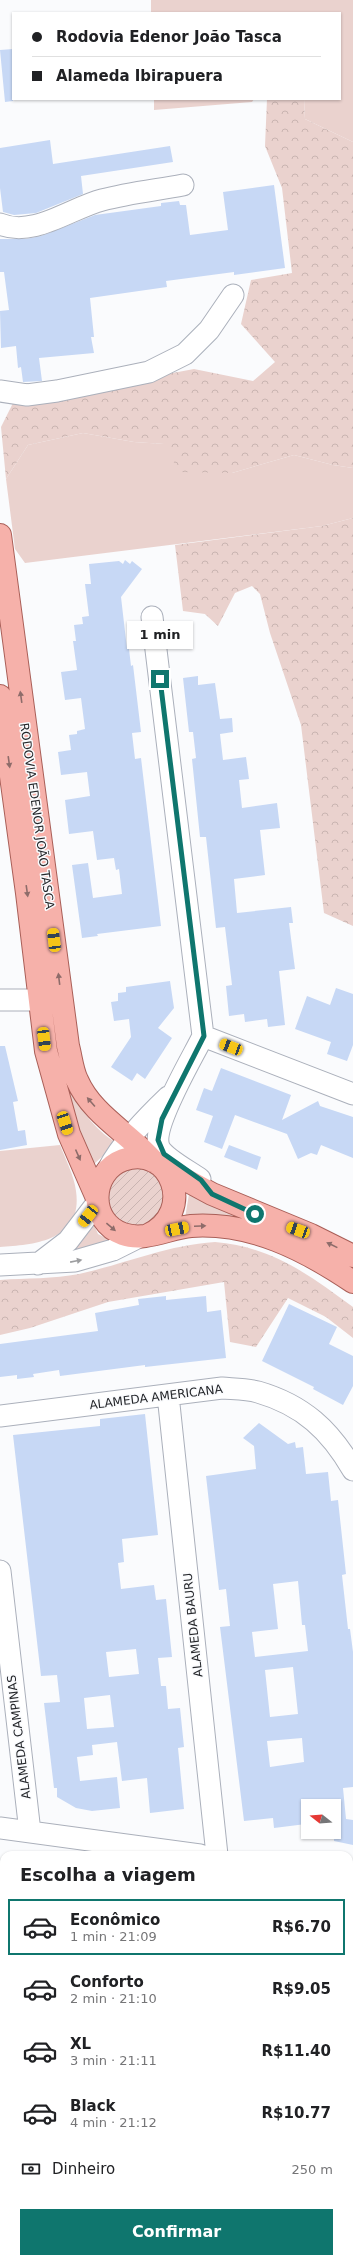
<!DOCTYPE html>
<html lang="pt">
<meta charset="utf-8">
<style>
:root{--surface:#fff;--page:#f2f2f2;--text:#202124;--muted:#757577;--line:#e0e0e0;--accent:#0f766e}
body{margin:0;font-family:"DejaVu Sans",sans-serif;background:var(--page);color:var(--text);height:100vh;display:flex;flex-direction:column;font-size:15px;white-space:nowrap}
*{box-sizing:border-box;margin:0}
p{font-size:13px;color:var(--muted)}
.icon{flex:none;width:22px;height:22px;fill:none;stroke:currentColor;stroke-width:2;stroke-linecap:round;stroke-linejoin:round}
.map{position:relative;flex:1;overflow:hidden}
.details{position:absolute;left:0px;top:1851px;width:353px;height:412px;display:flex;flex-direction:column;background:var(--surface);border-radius:12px 12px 0 0;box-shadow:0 1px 3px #0004}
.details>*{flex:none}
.hud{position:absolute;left:12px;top:12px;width:329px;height:88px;border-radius:0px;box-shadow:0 1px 3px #0004;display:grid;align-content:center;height:88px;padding:0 20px;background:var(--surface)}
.needle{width:26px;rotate:287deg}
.controls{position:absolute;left:301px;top:1799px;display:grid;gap:8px}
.controls a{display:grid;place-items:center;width:40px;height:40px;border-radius:0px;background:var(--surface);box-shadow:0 1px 3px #0004;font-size:20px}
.end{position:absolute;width:18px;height:18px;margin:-9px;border:5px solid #0f766e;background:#fff;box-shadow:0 0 0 2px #fff}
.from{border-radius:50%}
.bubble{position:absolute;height:28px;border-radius:0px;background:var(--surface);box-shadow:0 1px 3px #0004;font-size:13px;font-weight:600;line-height:28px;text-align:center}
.car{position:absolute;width:12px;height:24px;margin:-12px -6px;border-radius:5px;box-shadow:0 0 3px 1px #0007;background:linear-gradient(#f5c518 24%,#345 0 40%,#f5c518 0 76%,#345 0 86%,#f5c518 0)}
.hud b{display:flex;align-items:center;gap:14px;height:38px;font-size:15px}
.hud b+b{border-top:1px solid var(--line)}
.hud i{width:10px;height:10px;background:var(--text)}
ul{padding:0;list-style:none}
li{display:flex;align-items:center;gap:12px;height:56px;margin:0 8px 6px;padding:0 12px;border:2px solid transparent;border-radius:0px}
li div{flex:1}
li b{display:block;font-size:15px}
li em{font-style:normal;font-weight:600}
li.on{border-color:var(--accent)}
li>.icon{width:36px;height:36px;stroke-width:1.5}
h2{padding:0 20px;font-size:18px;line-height:48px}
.pay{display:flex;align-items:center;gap:10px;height:44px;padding:0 20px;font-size:15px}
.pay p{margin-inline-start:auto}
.cta{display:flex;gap:8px;margin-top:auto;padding:8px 20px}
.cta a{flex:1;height:46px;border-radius:0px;background:var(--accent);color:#fff;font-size:16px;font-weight:600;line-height:46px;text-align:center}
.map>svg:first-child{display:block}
</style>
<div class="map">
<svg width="353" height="2263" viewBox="0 0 353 2263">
<defs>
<pattern id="forest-crowns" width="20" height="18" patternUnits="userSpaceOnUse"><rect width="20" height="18" fill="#ead2ce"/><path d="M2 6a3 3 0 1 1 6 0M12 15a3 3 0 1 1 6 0" fill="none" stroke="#c9b4b1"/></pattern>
<pattern id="garden-furrows" width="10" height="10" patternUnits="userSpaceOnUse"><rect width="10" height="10" fill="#ead2ce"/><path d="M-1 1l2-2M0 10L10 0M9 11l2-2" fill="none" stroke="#c9b4b1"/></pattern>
<pattern id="water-ripples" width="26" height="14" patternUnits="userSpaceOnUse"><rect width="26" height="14" fill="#aabad6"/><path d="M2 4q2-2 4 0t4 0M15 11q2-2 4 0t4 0" fill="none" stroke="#8a97ae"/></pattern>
</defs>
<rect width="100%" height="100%" fill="#fafbfd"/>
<path fill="#ead2ce" d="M151,0H353V142L305,119L304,99H340V13H151Z
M154,99H254L252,102L154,110Z
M83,433L134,442L165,444L232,473L294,455L333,465L353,468V518L322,526L25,563L15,549L6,479L28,445Z
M40,896L68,1084C80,1108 93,1129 117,1143L94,1164L82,1138L56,1063Z
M60,1145C66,1160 74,1176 76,1191C83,1240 36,1245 0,1247V1151Z
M189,1194C241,1223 304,1233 353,1267V1271L185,1218Z
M93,1222L98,1234L112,1241L75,1250Z"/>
<path fill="url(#forest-crowns)" d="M267,99H304L305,119L353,142V468L333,465L294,455L232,473L179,472L164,444L134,442L83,433L28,445L6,479L1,427L13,403L194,369L253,381L275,362L241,324L251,280L292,273L282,188L265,146Z
M353,518V926L324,913L301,725L270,633L260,594L252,586L235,593L218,626L205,614L183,611L175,545L322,526Z
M215,1242C272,1247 308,1274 353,1307V1338L326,1317L288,1298L256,1347L230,1342L224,1282L108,1302L30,1328L0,1335V1280C26,1278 54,1279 79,1274C125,1264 167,1245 215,1242Z
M0,1929L4,1930V1993L0,1992Z
M349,1991L353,1992V2009L349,2008Z"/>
<path fill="url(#garden-furrows)" d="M144,1166L160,1176L167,1200L148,1226L131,1228L109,1213L106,1187L117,1172Z"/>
<path fill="url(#water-ripples)" d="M0,2052L4,2053V2071H0Z
M349,2087H353V2108H349Z"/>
<path fill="#c7d8f5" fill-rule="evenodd" d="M13,49V101L5,102L0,50Z
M50,140L53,164L170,146L173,162L81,176L83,194L36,213L14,215L3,212L0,188V148Z
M274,185L285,268L234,275V272L166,281L167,287L90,298L94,337H91L94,353L39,358L42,381L23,382L21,367L18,368L16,346L1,348L0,311L9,310L4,272H0V239H26L41,236L95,215L161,206V203L179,201L180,205H186L190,235L228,230L223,192Z
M125,560L130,564L132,561L142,569L121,597L127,649H129L131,666L133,665L141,732L132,733L135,759L141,758L161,926L97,934L98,936L82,938L72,865L88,863L93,898L122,894L119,869L116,870L114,858L97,860L93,831L69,834L65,800L90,796L87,772L61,775L58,752L71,750L69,735L77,734V731L85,729L81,698L65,700L61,672L77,670L73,641H76L74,625L83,624L82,617L89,616L85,584H91L89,564L119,561L123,564Z
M198,676V685L215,683L220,719L232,718L233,732L220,734L223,760L246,757L249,779L239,780L242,808L277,803L280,828L260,830L265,875L234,879L237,913L291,907L293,923H289L295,969L279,971L285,1025L268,1027L267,1019L245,1022L244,1014L229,1016L226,986L232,985L225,927L216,928L206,837H200L192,759L196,758L193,732H189L183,678Z
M170,981L174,1008L158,1028L172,1038L145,1079L137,1073L132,1081L111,1067L131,1037L129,1019L114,1021L111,1002L118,1001V993L126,992V987Z
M336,988L353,994V1045L347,1061L327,1054L331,1042L295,1029L307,996L330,1005Z
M0,1046H5L18,1101L13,1102L18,1131L25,1130L27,1145L0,1150Z
M221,1068L291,1095L282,1120L318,1101L320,1106L353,1117V1158L321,1145L317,1155L311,1153L298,1159L287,1134L235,1115L222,1149L204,1142L213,1116L196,1110L204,1088L212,1091Z
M229,1145L261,1157L257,1170L224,1157Z
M166,1296V1300L206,1296L207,1312L221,1310L226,1358L145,1367V1365L60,1376L59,1370L33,1374L34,1377L17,1379V1375L0,1377V1344L98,1331L95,1313L139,1305L138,1299Z
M289,1304L337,1327L329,1344L353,1356V1386L343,1405L313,1389L314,1387L262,1361Z
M145,1414L158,1535L122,1539L124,1562L118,1563L121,1589L154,1585L156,1600L166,1599L172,1657L158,1658L161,1686H166L168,1709L180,1708L184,1747L178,1748L184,1809L150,1813L147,1778L122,1781L117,1742L92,1745L93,1755L77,1757L80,1781L117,1777L120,1808L92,1811L76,1808L57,1797V1788H54L44,1703L60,1702L57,1675L41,1676L13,1435L100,1426V1419ZM136,1649L139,1674L109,1677L106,1652ZM110,1695L114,1727L87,1729L84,1698Z
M259,1423L288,1444L295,1442L296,1448L303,1447L306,1474L328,1472L331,1501L338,1500L346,1574L342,1575L348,1629H350L353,1652V1787L343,1788L346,1819L353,1820V1845L334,1841V1806H304L306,1824L274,1828L273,1818L244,1821L220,1627L230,1626L226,1589L219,1590L206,1476L256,1469L254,1446L243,1438ZM298,1581L302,1625H305L308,1651L255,1657L252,1632L278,1629L273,1584ZM293,1667L298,1714L270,1717L265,1670ZM302,1738L304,1762L270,1767L267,1741Z"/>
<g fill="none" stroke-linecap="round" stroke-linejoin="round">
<g stroke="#abb0bb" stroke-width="23">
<path id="minor" d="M0,224C33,238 71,208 102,200C128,193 156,190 183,185
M0,391L27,395L57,391L149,372L185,354L209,330L233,295
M152,617L203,1036
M0,1000H40
M203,1036L353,1094
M107,1171C122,1143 145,1119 168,1097
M200,1179C189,1171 164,1158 159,1147C151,1126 193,1057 203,1036
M38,1264L68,1241L97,1203
M0,1265L75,1261L113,1250L139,1237
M168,1395L217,1855
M0,1416L222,1388C234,1389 247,1389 258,1392C303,1405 330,1430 353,1470
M0,1571L30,1832
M0,1828L200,1855
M349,1877L353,1878
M0,2032L4,2033
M349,2061H353
M0,2098H4
M349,2133H353
M323,2263L341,2259"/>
</g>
<g stroke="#a95f58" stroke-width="24">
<path id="major" d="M0,535L68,1046C71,1057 72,1070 77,1080C92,1115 129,1133 153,1161
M0,696L27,893L46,1051L69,1134L97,1198
M162,1167L212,1194L311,1235L353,1256
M148,1235C197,1212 171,1143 123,1160C90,1172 88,1222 123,1234C145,1242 169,1228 191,1226C251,1222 304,1249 353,1282"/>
</g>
<use href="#minor" stroke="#fff" stroke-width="21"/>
<use href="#major" stroke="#f6b1aa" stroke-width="22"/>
</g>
<defs><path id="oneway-solid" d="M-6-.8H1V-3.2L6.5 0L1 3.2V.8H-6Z"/></defs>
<g fill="#8e6c6a">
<use href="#oneway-solid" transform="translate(21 697) rotate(-98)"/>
<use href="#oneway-solid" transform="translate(9 762) rotate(82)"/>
<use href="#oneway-solid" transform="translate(27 891) rotate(82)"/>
<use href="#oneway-solid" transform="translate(59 979) rotate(-97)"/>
<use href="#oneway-solid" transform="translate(91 1102) rotate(-131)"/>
<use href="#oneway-solid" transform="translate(78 1155) rotate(66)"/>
<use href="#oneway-solid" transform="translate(200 1226) rotate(-2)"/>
<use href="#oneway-solid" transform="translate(111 1227) rotate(40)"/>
<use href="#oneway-solid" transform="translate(332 1245) rotate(-154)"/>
</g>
<use fill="#9d9ea0" href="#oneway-solid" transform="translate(76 1261) rotate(-11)"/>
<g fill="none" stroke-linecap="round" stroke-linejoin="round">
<path stroke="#0f766e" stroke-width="5" d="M160,679L204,1036L162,1119L158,1140L164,1154L201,1180L212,1194L255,1214"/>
</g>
<g text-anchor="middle" stroke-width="3" stroke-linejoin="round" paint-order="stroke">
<g font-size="12" fill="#25272b" stroke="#fafbfd">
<text transform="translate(37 816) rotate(82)" y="4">RODOVIA EDENOR JOÃO TASCA</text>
<text transform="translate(156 1397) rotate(-7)" y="4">ALAMEDA AMERICANA</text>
<text transform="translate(193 1625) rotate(-96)" y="4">ALAMEDA BAURU</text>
<text transform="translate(19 1737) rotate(-97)" y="4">ALAMEDA CAMPINAS</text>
</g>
</g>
</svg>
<div class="controls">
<a><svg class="needle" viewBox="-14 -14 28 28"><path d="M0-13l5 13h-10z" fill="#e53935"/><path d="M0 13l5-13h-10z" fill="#757577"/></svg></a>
</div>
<i class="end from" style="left:255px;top:1214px"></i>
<i class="end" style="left:160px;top:679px"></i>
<div class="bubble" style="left:127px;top:621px;width:66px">1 min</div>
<i class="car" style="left:54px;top:940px;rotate:353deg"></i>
<i class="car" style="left:44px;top:1039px;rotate:173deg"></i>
<i class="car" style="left:231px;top:1047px;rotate:291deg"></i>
<i class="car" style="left:65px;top:1123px;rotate:162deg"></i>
<i class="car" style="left:88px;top:1216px;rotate:218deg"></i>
<i class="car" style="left:177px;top:1229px;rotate:78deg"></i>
<i class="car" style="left:298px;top:1230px;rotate:290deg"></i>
<div class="hud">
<b><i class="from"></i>Rodovia Edenor João Tasca</b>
<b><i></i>Alameda Ibirapuera</b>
</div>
<section class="details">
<h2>Escolha a viagem</h2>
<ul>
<li class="on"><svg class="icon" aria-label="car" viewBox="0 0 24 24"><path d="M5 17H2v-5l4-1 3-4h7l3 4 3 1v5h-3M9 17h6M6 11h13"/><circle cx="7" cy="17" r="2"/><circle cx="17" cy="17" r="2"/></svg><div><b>Econômico</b><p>1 min · 21:09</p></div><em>R$6.70</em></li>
<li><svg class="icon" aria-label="car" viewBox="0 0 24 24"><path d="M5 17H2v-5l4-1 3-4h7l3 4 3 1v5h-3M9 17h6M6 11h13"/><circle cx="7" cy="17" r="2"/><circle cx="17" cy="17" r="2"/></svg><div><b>Conforto</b><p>2 min · 21:10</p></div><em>R$9.05</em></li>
<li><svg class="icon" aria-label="car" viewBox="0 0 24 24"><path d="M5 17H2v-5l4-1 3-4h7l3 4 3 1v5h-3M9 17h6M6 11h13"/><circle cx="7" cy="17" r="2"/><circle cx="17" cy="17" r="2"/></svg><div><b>XL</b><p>3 min · 21:11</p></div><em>R$11.40</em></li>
<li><svg class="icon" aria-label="car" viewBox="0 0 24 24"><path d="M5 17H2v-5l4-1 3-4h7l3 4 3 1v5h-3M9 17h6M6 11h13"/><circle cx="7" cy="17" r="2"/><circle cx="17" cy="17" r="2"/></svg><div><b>Black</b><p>4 min · 21:12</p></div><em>R$10.77</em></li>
</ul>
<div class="pay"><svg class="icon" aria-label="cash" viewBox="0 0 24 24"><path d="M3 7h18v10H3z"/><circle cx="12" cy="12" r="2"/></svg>Dinheiro<p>250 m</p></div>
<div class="cta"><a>Confirmar</a></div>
</section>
</div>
